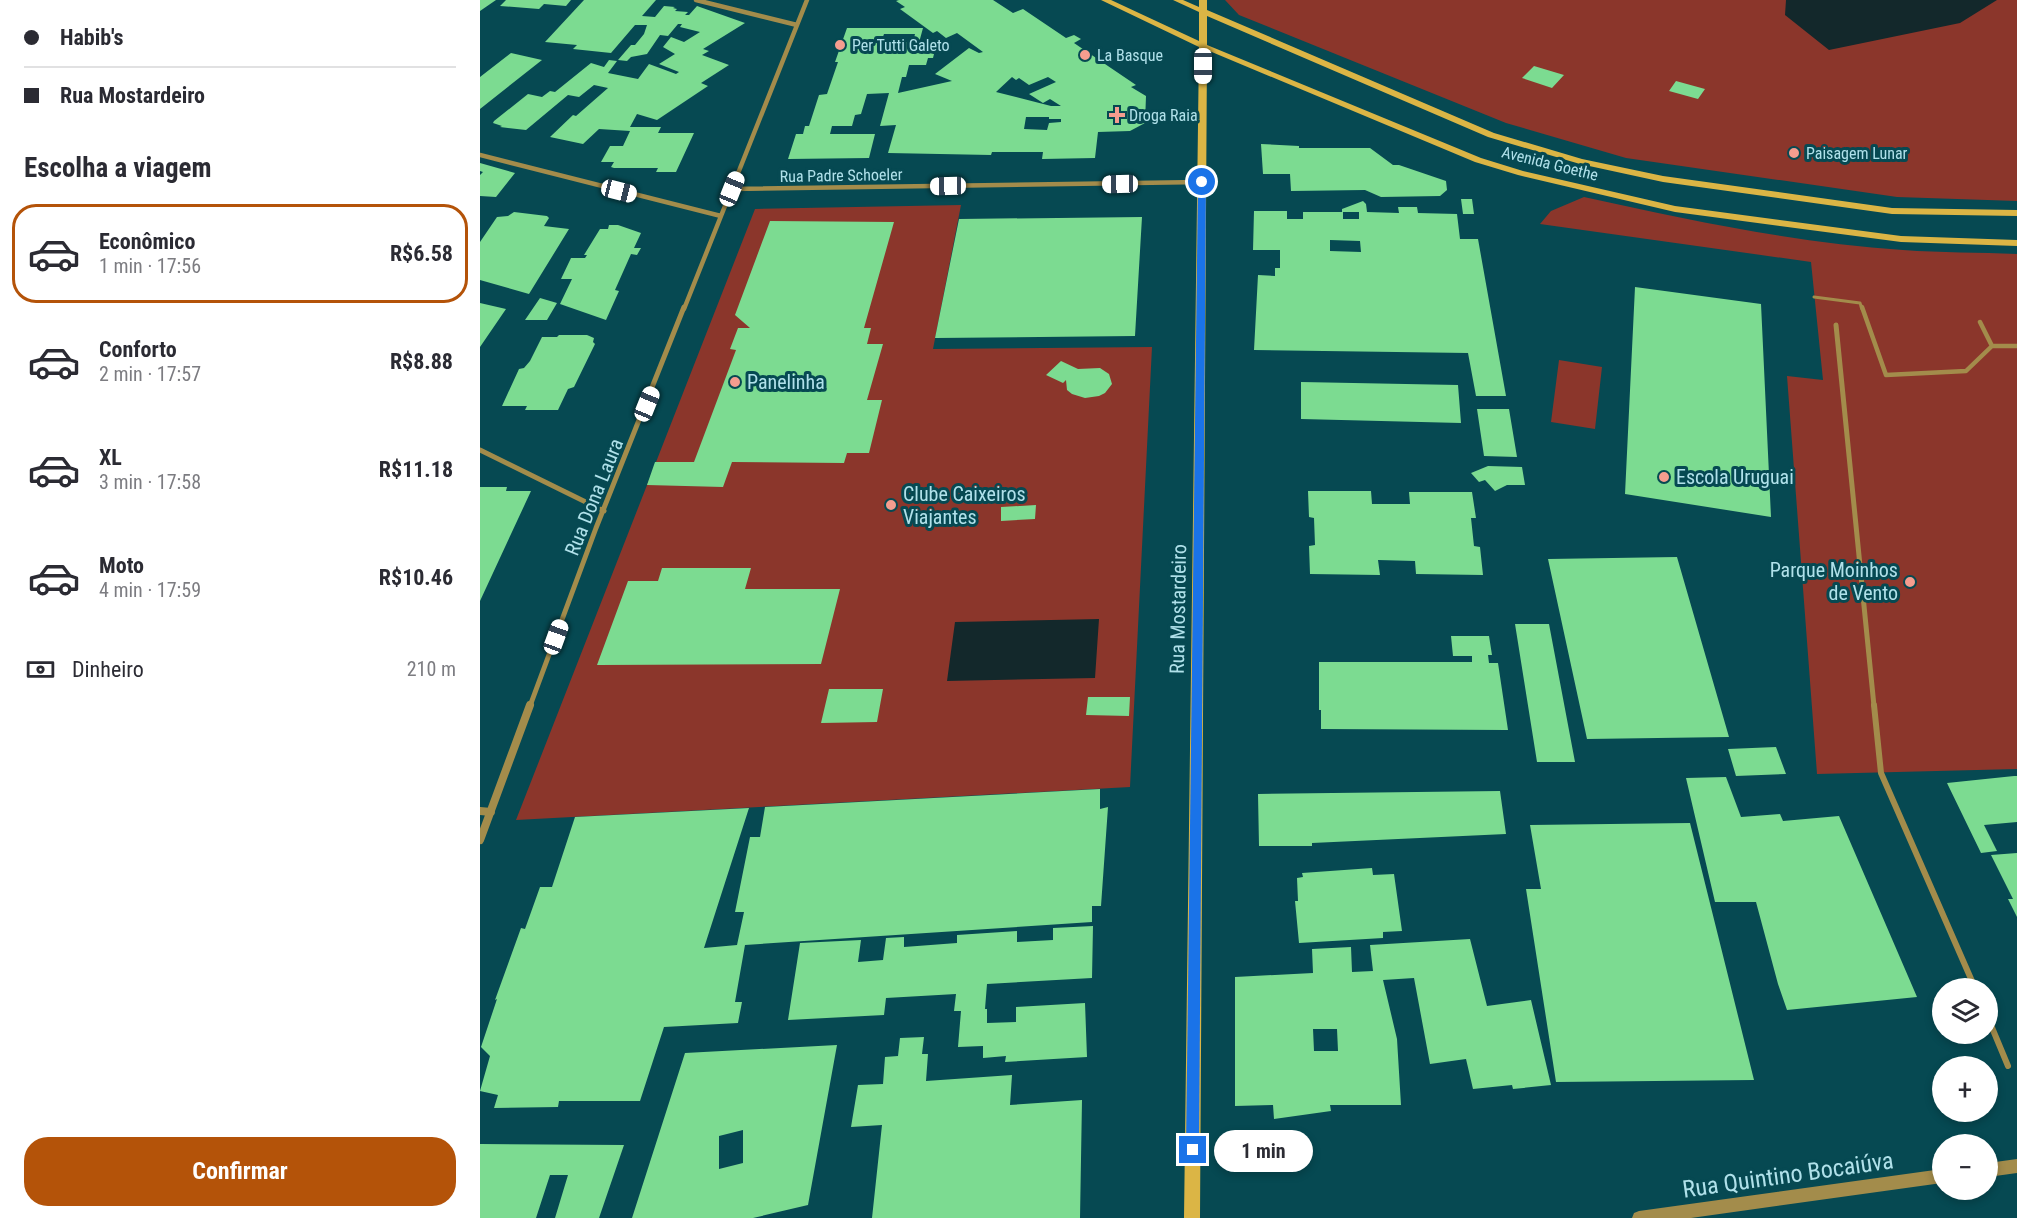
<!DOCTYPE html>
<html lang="pt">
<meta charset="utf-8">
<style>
:root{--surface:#fff;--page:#f2f2f3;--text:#2b2b33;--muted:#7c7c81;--line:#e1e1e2;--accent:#b45309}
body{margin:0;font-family:"Roboto Condensed",sans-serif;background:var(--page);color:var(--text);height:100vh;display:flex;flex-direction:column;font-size:22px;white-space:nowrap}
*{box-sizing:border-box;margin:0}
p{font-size:20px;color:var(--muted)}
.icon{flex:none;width:33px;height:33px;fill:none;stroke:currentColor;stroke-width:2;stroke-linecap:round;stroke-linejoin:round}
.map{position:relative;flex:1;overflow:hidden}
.drawer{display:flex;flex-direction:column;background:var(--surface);width:480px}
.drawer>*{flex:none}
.banner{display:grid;align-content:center;height:132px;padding:0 24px;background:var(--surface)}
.fabs{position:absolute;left:1452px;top:978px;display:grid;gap:12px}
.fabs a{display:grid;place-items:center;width:66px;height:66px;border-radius:50%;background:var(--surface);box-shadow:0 3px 9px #0003;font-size:30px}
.end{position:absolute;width:27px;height:27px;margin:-14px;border:8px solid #1a73e8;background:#fff;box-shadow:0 0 0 3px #fff}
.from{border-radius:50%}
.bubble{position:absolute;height:42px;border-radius:21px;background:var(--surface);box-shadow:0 3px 9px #0003;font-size:20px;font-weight:700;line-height:42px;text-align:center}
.car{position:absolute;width:18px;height:36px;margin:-18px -9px;border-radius:8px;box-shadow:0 0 4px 2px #0007;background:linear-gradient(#fff 24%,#345 0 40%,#fff 0 76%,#345 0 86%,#fff 0)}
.banner b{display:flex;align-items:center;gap:21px;height:57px;font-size:22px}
.banner b+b{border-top:2px solid var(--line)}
.banner i{width:15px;height:15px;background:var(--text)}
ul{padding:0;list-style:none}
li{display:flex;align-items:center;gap:18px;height:99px;margin:0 12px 9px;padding:0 12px;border:3px solid transparent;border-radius:24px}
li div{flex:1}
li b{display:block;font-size:22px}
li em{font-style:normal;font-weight:700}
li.on{border-color:var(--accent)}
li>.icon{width:54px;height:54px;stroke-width:1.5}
h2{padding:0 24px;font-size:27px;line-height:72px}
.pay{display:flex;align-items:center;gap:15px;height:66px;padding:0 24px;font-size:22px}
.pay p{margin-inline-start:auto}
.primary-button{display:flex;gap:12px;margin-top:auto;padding:12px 24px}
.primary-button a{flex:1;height:69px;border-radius:24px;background:var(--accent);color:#fff;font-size:24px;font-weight:700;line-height:69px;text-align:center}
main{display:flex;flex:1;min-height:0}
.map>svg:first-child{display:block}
</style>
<main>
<section class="drawer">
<div class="banner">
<b><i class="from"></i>Habib's</b>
<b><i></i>Rua Mostardeiro</b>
</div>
<h2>Escolha a viagem</h2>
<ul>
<li class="on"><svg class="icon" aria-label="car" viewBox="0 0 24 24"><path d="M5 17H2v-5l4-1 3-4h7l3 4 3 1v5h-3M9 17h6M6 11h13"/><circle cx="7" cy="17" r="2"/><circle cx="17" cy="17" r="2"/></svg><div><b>Econômico</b><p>1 min · 17:56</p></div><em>R$6.58</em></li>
<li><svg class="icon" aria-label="car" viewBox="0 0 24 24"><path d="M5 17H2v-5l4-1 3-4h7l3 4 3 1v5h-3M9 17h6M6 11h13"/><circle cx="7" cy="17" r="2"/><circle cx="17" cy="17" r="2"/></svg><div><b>Conforto</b><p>2 min · 17:57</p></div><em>R$8.88</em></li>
<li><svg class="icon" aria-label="car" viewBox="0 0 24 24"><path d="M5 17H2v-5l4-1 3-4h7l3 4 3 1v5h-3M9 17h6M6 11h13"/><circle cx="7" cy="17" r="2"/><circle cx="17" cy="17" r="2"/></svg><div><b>XL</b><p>3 min · 17:58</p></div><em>R$11.18</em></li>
<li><svg class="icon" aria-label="car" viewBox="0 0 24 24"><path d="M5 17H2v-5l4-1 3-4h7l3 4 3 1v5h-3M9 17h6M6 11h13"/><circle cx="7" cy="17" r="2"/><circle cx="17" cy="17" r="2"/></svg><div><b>Moto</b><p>4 min · 17:59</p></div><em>R$10.46</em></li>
</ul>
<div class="pay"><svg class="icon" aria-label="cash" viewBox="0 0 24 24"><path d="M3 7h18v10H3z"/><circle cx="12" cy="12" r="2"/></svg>Dinheiro<p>210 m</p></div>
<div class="primary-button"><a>Confirmar</a></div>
</section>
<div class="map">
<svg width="1537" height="1218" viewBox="0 0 1537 1218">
<rect width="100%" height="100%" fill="#064952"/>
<path fill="#8b362b" d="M745,0H1537V201L1417,197L1146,158L1026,123L759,15Z
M1104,197C1208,220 1316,243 1423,250C1461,253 1499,252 1537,254V769L1337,774L1307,376L1343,380L1331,262L1060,224L1071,211Z
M481,205L453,349L672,347L650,787L36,820L275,209Z
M1079,360L1122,367L1115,429L1071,422Z"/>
<path fill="#13282b" d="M1306,0H1517L1480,23L1349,50L1305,15Z
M619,619L615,678L467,681L475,622Z"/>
<path fill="#7cdb91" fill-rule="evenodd" d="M0,0H16L0,11Z
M26,0H91L86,6L64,4L59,9L20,6Z
M104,0H176L162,16L175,17L184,6L195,7L193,8L197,9L195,11L208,12L205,15H209L217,6L265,23L223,49L229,51L222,55L249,65L221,83L228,86L177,120L157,114L150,127H181L178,133H214L196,172H176L178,168H134L131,167L134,162H121L130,146H143L150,131L119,129L103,144L70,137L93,115L96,116L128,88L114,85L99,97L88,95L46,130L20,127L22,126L13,123L14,121L48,94L62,97L70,91L75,92L111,63L124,67L129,60L137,61L128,73L158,79L169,64L196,74L199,72L179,64L195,54L183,47L191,37L204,42L220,32L200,27L202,24H198L188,36L180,35L167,54L151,57L147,61L138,60L151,45H155L164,34L167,25H155L131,53L93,49L97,45L65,42Z
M419,0H513L533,13L543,9L586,38L594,35L601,39L594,43L656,85L651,87L666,96L665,123L650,131L618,132L615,158L562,159L563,152H512L511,155L408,153L416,125L400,126L409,93L387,94L381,114L375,115L372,126H352L350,134H395L389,158L308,159L316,134H323L325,126H329L339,95L347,94L358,62H355L367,28H443L437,50H455L453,58H448L446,65H429L426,77H422L418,93L472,81L455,74L489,48L499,53L503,52L477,33L466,38L457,31L453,33L420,9L425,7L416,1ZM404,34H435L433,42H401ZM532,77L536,80L539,78L549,85L568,77L576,82L549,94L563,103L570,99L581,106H571L516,92ZM546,117H569V119H581V122L569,123L567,130L544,129Z
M31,53L62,60L0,109V77Z
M1054,66L1084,75L1072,88L1042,78Z
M1196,81L1225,89L1218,99L1189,91Z
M781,144L819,146V148H890L913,165H919L966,181L967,190L960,196L901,197L885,190L811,191L810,174H783Z
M0,163L35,173L16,197L0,196V175L3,172L0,171Z
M981,199H992L994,214H983Z
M883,201L886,204L887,212L919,213L918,207H937L938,213L977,214L980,239H998L1026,396H996L988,353L774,350L778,275L795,276V268H800V250H773L774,211H807V219H823V212H862V209ZM863,212H879V219H863ZM850,240L880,241L881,252L850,251Z
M34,212L67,216L69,218L64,226L89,229L49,294L0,280V242L17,217L28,216Z
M662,217L655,336L455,338L479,219Z
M290,221L414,222L384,328H391L387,344H403L387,400H402L389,453H367L364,463L252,462L243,487L167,485L175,462H214L256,350L250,349L258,328H270L255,315Z
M129,225H138L161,233L154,248H161L157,255L151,254L135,290L139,291L126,320L80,304L92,279H81L91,258H105L107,255H104L120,229H128Z
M1155,287L1281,304L1291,517L1145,494Z
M60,298L77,303L67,320H45Z
M0,303L26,309L0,347Z
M79,335H107L114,338L113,342L115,344L94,387L88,389L78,410H45L47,406H22L39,369L44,368L50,361L62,337H77Z
M581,361L598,369L620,368L629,374L632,384L625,393L619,396L605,398L592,394L587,390L586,380L583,383L566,375Z
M821,382L978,385L981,423L821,419Z
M997,409H1029L1037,457L1004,456Z
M1008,466L1042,467L1045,485H1027L1015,491L1005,480L999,482L991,473Z
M0,487H27L26,491H51L0,601Z
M828,491H891L892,504H930L929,492H992L996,518H991L994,546L1000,547L1003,575L936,574L935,561L898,560L900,575L830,574L829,546L835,545L834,518L829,517Z
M556,505L555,519L521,521V507Z
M1197,557L1249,737L1107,739L1068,559Z
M182,568H271L265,589H360L341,664L117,665L148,581H178Z
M1035,624H1069L1095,762H1057Z
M971,636H1009L1012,655H1008L1009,663H1018L1028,730L841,729V710H839V662H992V656H973Z
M349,689H403L397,722L341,723Z
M608,697H650L649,716L606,715Z
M1296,747L1306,774L1256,776L1248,749Z
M1534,776H1537V822L1504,825L1517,851L1501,853L1467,783Z
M1246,777L1261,817L1300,814L1303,821L1359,816L1437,997L1307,1010L1298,984L1276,902H1235L1206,778Z
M620,789V809L628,807L621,906H612V922L265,945L255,1002H262L258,1023L184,1027L160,1101H79L78,1107L14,1108L18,1095L0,1091L10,1056L1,1047L17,999L15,1000L41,928L45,929L60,887H72L95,817L269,808L224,948L257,945L264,912H255L270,837H280L285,807Z
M1020,791L1026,834L832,843V846H779L778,794Z
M1210,823L1274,1080L1076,1082L1046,889H1061L1050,825Z
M1537,853V917L1528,899H1533L1511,855Z
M892,868L893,875L914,874L922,931L903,932V938L819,943L815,901H818L817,878L823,877L822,873Z
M613,926L612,978L507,984L505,1009H507V1023L536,1022V1007L605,1003L607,1057L525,1062L526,1056L503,1058V1046L478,1047L481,1011H474L476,994L406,998L404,1015L308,1020L320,943L381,940L378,962L403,960L406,938L424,937V947L477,943V935L537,931V942L573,940V928Z
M990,939L1007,1006L1051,1000L1071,1085L1033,1089L1032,1085L993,1089L986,1059L950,1064L934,978L903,980L917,1039L921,1105H850L851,1111L794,1119L793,1105L755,1106V977L833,973L832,949L871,947L872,972L893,971L890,945ZM833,1029H857L858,1051H834Z
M444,1037L442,1054H448L446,1081L532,1075L530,1105L602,1100L600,1218H392L402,1125L371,1127L378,1085L403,1084L405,1057L418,1056L420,1038Z
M357,1045L328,1205L273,1218H152L205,1053ZM263,1130V1163L239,1169V1136Z
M0,1144L144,1145L119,1218H75L88,1175H70L56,1218H0Z"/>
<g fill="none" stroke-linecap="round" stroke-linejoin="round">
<path stroke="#a38c4b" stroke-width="3" d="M1334,297L1380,303L1382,309"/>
<path stroke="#a38c4b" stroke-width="4.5" d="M1382,307L1406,375L1486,371L1512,346H1537
M1500,322L1512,346"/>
<path stroke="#a38c4b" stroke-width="5" d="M1356,325L1394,706"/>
<path stroke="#a38c4b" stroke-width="6" d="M1394,705L1401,773L1495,988
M1508,1018L1528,1066"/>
<path stroke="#a38c4b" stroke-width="4.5" d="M216,0L317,25
M0,155L241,216
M252,189L722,182
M204,309L327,0"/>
<path stroke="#a38c4b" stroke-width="5" d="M0,450L124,511
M50,706L116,528L204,307"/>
<path stroke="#a38c4b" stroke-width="8" d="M0,811L11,812
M0,840L50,705"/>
<path fill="#a38c4b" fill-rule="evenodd" d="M1537,1159V1173L1508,1177V1163Z
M1462,1169V1183L1211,1218H1152L1154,1213L1159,1211Z"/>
<path fill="#dbb545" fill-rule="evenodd" d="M621,0H631L719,41V12L693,0H703L719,7V0H727V10L1014,133L1102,159L1183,176L1412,208L1537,210V216L1412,214L1183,182L1100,164L1008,137L727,16V45L1001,158L1043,171L1195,206L1421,236L1537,240V246L1421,242L1195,212L1038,175L995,162L727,50L720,1218H704L719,47Z"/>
</g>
<path fill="#1a73e8" d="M722,180L726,182L719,1150L717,1154L713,1156L708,1154L706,1150L718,182Z"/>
<g fill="#f59d8f" stroke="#064952" stroke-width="2">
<circle cx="360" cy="45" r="6"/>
<circle cx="605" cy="55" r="6"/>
<path d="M634 106h6v6h6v6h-6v6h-6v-6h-6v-6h6z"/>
<circle cx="1314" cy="153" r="6"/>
<circle cx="255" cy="382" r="6"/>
<circle cx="1184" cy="477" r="6"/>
<circle cx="411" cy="505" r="6"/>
<circle cx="1430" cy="582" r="6"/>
</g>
<g text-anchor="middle" stroke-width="6" stroke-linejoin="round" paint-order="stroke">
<g font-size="16" fill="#b0e1ea" stroke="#064952" text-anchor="start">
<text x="372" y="51">Per Tutti Galeto</text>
<text x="617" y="61">La Basque</text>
<text x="649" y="121">Droga Raia</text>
<text x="1326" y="159">Paisagem Lunar</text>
</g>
<g font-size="16" fill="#b0e1ea" stroke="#064952">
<text transform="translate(1070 163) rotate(14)" y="6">Avenida Goethe</text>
<text transform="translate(361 175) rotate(-1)" y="6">Rua Padre Schoeler</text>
</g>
<g font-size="20" fill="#b0e1ea" stroke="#064952" text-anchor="start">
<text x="267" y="389">Panelinha</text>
<text x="1196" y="484">Escola Uruguai</text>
<text x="423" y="501">Clube Caixeiros<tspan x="423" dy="23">Viajantes</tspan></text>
<text x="1418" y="577" text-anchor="end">Parque Moinhos<tspan x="1418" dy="23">de Vento</tspan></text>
</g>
<g font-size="20" fill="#b0e1ea" stroke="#064952">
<text transform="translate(114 497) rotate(-68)" y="7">Rua Dona Laura</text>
<text transform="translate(698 609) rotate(-89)" y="7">Rua Mostardeiro</text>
</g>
<g font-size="24" fill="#b0e1ea" stroke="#064952">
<text transform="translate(1308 1175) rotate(-8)" y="8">Rua Quintino Bocaiúva</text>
</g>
</g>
</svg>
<div class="fabs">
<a><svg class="icon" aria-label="layers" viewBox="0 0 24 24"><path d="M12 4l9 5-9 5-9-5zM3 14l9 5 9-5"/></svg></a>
<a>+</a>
<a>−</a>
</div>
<i class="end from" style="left:722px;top:182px"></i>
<i class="end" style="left:713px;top:1150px"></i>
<div class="bubble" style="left:734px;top:1130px;width:99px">1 min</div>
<i class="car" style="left:723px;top:66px;rotate:180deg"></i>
<i class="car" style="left:640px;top:184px;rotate:269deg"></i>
<i class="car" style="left:468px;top:186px;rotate:269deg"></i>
<i class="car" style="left:252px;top:189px;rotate:22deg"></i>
<i class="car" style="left:139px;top:191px;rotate:104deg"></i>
<i class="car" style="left:167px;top:404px;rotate:22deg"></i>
<i class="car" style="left:76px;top:637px;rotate:20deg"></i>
</div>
</main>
